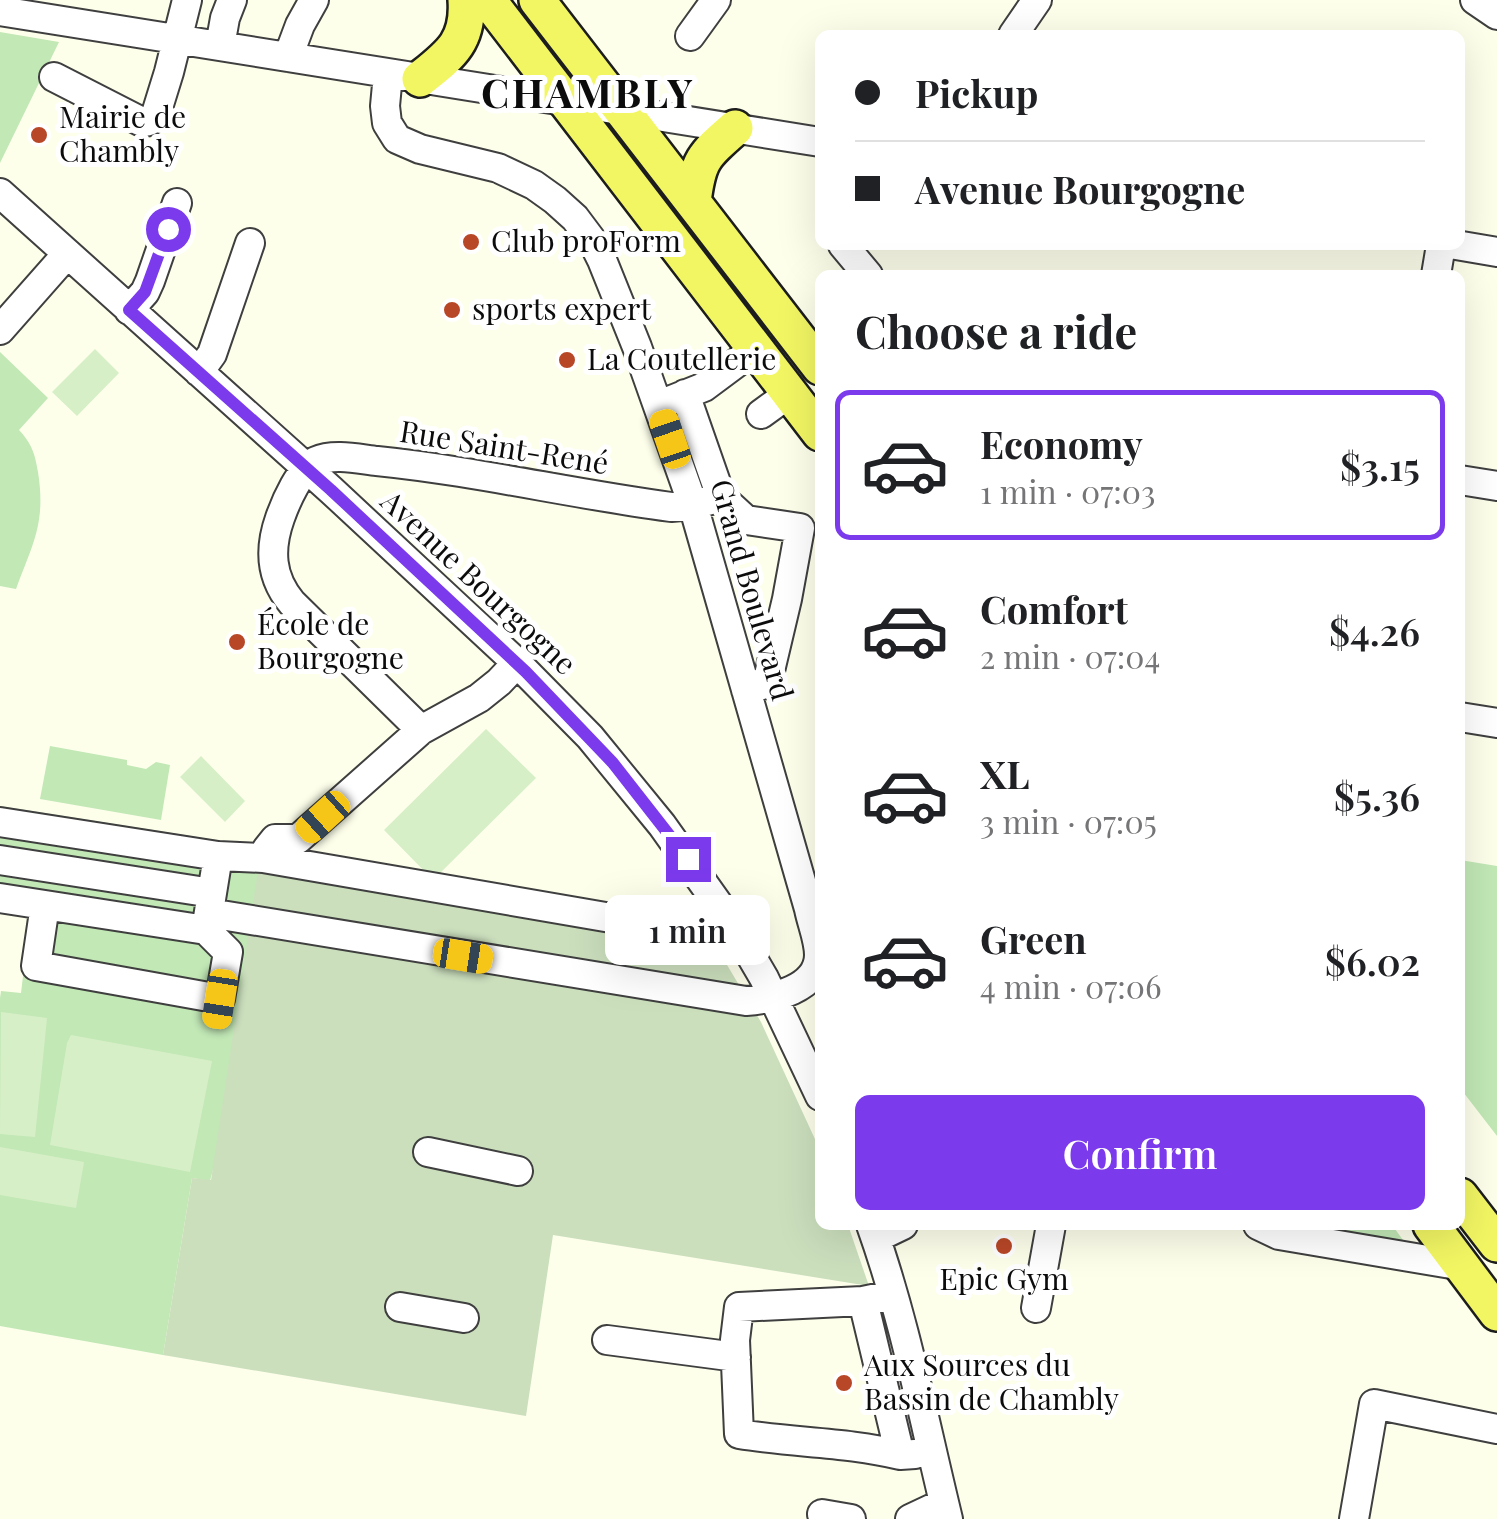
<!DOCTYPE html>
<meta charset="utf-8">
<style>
:root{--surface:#fff;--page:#f6f6f6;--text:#202124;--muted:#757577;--line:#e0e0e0;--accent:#7c3aed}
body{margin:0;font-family:"Playfair Display",serif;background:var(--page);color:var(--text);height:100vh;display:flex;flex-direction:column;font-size:38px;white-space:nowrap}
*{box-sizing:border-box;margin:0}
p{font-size:32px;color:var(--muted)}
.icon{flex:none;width:55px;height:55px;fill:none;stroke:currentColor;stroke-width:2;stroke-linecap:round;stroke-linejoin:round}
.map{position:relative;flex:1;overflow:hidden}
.panel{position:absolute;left:815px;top:270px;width:650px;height:960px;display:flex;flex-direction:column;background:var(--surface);border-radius:15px;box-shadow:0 10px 40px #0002}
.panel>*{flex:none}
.top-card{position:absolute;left:815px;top:30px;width:650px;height:220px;border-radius:15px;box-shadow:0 10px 40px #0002;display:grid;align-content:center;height:220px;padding:0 40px;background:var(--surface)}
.end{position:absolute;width:45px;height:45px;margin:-22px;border:12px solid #7c3aed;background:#fff;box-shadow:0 0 0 5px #fff}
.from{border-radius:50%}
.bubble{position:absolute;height:70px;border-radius:15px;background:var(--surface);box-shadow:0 10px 40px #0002;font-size:32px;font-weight:600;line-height:70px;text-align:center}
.car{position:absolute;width:30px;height:60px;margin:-30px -15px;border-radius:12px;box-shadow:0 0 8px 2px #0007;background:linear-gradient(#f5c518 24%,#345 0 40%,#f5c518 0 76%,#345 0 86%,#f5c518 0)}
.top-card b{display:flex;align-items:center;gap:35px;height:95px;font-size:38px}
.top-card b+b{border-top:2px solid var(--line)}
.top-card i{width:25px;height:25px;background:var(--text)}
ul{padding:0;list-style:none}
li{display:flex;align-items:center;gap:30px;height:150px;margin:0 20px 15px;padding:0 20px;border:5px solid transparent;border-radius:15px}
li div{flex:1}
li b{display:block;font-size:38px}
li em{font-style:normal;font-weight:600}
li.current{border-color:var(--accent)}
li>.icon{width:90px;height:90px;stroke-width:1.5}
h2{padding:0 40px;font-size:45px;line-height:120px}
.cta{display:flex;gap:20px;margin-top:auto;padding:20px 40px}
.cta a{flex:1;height:115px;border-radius:15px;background:var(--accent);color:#fff;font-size:40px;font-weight:600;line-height:115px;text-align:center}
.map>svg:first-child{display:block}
</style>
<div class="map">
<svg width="1497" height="1519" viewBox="0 0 1497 1519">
<rect width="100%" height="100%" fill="#fdffeb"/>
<path fill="#c2e8b6" d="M0,32L59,42L0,163Z
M0,352L48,398L19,430C32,444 35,454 38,472C46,523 33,543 16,589L0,586Z
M50,746L127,760V765L146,769L156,762L170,765L161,820L40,799Z
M0,806L229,842L294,857L210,1181L192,1178L163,1355L0,1326V998L1,991L21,993L30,917L0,912Z
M1460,860L1497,866V1136L1460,1088Z
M1290,1225H1392L1406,1244Z"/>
<path fill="#cbdfbd" d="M259,864L714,943L761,1022L820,1150V1225H848L869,1286L553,1235L526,1416L163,1355L192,1178L211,1180Z"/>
<path fill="#d7efc7" d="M95,349L119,373L77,416L52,392Z
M486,729L536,778L433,880L384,830Z
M201,756L245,801L225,822L180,777Z
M1,1012L47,1018L35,1137L0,1134Z
M71,1035L212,1061L190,1172L50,1145L67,1043Z
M0,1147L84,1162L76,1208L0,1195Z"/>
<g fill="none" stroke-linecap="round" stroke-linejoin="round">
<g stroke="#3f3f3f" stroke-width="32">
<path id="minor" d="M1475,0L1497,15
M0,11L820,142
M1013,35L1037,0
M690,36L716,0
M220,46L225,18L232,0
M288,57L300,25L314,0
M54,77L140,121C147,123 153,121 156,114L169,72L187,0
M0,193L331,490L517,663L590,737L662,825L733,925L764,978L820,1096
M843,245L868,275
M1456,245L1497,252
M1436,275L1441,245
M129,310L145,292L150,281L177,203
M0,330L67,254
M199,372L212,354L250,243
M685,394L721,497L746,520L800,528L787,599L769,675L762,685L746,690
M669,401L704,387L755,349
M761,414L790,393
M1460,480L1497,486
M1460,717L1497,723
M421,730L292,603C270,577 269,549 280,518C286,501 300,469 316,461C334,453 359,459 377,461C476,471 572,494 671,507L693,505L721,497
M0,822L218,856L206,930L0,898
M218,856L263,858L704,934L715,932L733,925
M263,858L267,849L275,839H298L421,730L479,698L499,682L517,663
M0,860L212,893
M45,905L36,966L220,999L228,952L206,930
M209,913L746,1001C772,999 819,989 819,955C819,940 812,924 809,909L693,505L637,347L602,260L593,242L575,218L555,200L534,185L498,168L420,149L397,139L387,123L385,106L388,74
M428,1152L518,1171
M871,1225C905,1320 924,1421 948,1519
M1258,1225L1279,1235L1463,1266
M876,1238L903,1225
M882,1297L863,1301L900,1455L915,1454
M863,1301L739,1307L735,1340L739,1434C793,1443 848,1442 900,1455
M400,1307L464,1318
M1036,1308L1051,1225
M607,1340L736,1357
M822,1514L851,1519
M910,1519L944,1503
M1354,1519L1374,1404L1497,1429"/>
</g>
<g stroke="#1d1d1d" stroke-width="40">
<path id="major" d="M488,0L820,433
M537,0L820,367
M420,79C450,55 469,42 466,0
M693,202C698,160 703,156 735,128
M1460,1196L1497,1244
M1431,1225L1497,1313"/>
</g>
<use href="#minor" stroke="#fff" stroke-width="28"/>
<use href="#major" stroke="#f2f663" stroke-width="35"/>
</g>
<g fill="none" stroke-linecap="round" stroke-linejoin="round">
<path stroke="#7c3aed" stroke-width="12" d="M168,229L145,292L129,310L331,490L526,672L613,763L688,859"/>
</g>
<g fill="#b84727" stroke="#fff" stroke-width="4">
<circle cx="39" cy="135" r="10"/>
<circle cx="471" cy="242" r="10"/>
<circle cx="452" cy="310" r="10"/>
<circle cx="567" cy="360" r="10"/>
<circle cx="237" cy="642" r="10"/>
<circle cx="1004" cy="1246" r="10"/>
<circle cx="844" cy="1383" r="10"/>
</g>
<g text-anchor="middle" stroke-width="10" stroke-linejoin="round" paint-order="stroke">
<g font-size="30" fill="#0c0c0c" stroke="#fff" text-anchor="start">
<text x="59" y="128">Mairie de<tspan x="59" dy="34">Chambly</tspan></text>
<text x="491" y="252">Club proForm</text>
<text x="472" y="320">sports expert</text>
<text x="587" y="370">La Coutellerie</text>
<text x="257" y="635">École de<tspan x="257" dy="34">Bourgogne</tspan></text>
<text x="1004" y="1290" text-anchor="middle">Epic Gym</text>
<text x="864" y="1376">Aux Sources du<tspan x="864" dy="34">Bassin de Chambly</tspan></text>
</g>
<g font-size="30" fill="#0c0c0c" stroke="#fff">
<text transform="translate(504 448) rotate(9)" y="10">Rue Saint-René</text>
<text transform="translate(478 583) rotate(43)" y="10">Avenue Bourgogne</text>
<text transform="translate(751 590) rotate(74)" y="10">Grand Boulevard</text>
</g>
<g font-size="40" font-weight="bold" letter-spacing="2.5" fill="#0c0c0c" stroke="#fff">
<text x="588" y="108">CHAMBLY</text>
</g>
</g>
</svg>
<i class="end from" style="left:168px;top:229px"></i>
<i class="end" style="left:688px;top:859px"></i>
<div class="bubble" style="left:605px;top:895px;width:165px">1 min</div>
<i class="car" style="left:670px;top:439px;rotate:341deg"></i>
<i class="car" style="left:323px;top:817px;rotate:228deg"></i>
<i class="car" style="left:463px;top:956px;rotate:99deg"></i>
<i class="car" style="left:220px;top:999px;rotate:189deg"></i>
<div class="top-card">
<b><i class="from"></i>Pickup</b>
<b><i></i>Avenue Bourgogne</b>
</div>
<section class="panel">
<h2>Choose a ride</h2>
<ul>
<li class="current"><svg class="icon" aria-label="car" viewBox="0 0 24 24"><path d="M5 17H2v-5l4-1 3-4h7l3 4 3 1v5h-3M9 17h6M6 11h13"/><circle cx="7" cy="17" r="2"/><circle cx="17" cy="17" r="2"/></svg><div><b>Economy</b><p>1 min · 07:03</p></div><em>$3.15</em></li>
<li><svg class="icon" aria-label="car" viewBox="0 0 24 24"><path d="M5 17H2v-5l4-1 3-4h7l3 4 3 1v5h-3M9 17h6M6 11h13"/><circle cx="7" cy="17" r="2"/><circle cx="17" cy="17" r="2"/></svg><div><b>Comfort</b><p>2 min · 07:04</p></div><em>$4.26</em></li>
<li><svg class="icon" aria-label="car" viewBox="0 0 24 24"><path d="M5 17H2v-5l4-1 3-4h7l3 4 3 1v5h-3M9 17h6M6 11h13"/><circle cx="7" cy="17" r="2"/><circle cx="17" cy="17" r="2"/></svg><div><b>XL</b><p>3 min · 07:05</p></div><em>$5.36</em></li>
<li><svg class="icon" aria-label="car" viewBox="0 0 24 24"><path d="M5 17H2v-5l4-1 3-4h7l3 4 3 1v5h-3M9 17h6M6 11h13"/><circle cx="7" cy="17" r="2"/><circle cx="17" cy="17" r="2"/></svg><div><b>Green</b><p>4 min · 07:06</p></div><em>$6.02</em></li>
</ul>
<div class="cta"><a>Confirm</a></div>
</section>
</div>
